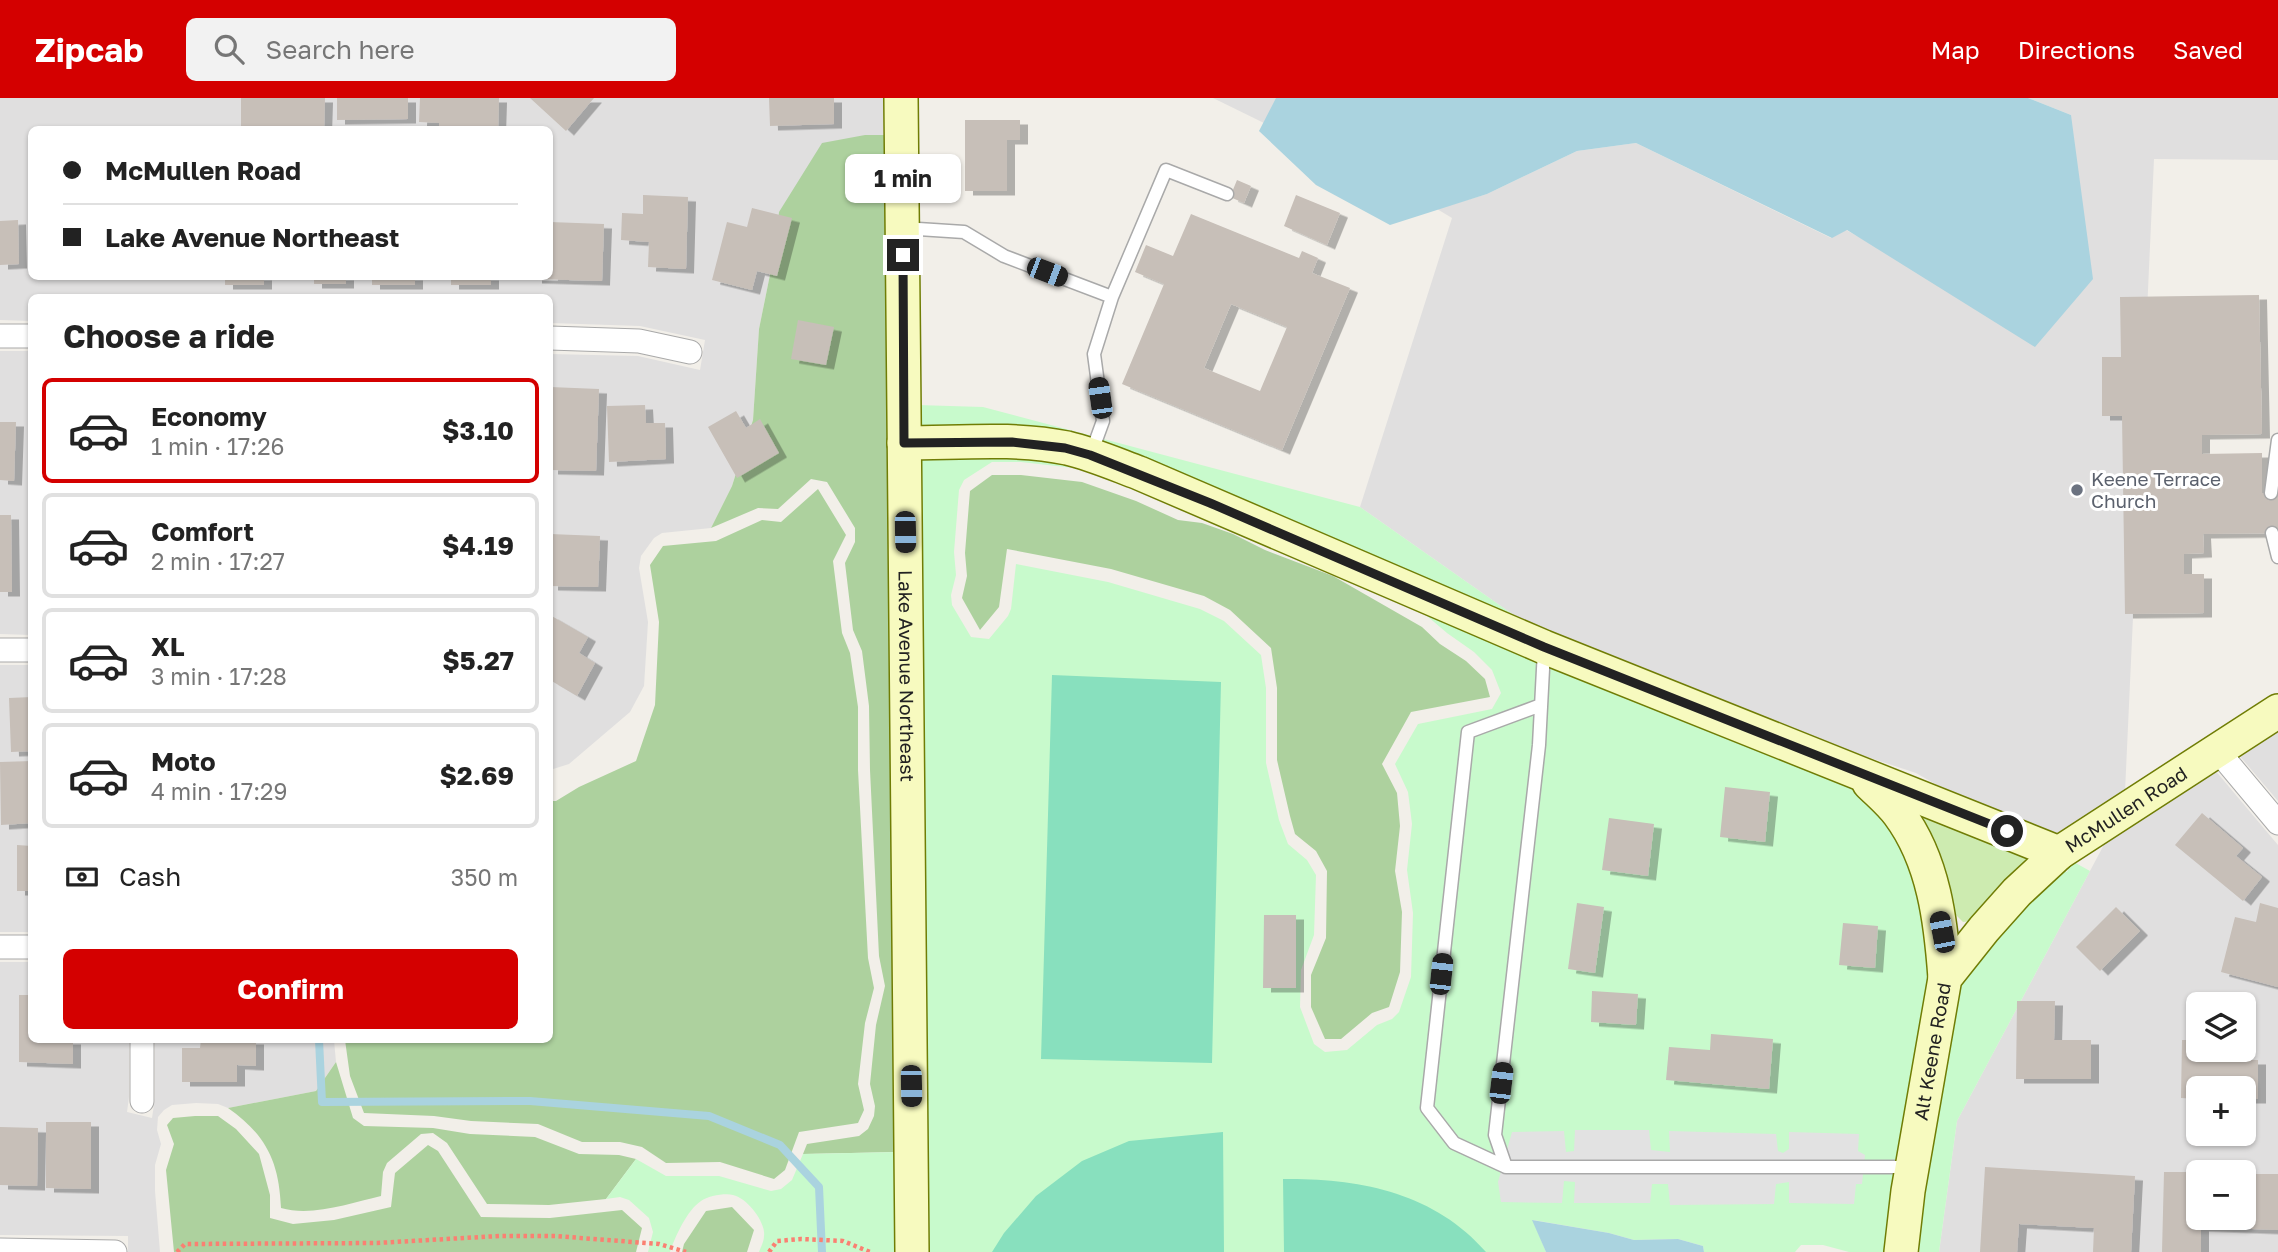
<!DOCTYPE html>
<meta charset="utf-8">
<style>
:root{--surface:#fff;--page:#f2f2f2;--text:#222;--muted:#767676;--line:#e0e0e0;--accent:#d40000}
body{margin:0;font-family:"Golos Text",sans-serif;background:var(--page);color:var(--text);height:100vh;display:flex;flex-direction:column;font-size:26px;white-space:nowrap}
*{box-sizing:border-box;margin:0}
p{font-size:23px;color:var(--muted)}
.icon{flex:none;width:38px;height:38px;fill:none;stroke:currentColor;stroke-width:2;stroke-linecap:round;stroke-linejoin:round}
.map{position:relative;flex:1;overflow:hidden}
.side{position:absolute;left:28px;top:196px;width:525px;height:749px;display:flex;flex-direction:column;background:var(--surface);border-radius:10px;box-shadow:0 2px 5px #0004}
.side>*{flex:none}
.hud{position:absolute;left:28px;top:28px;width:525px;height:154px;border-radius:10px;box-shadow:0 2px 5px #0004;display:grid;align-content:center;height:154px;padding:0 35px;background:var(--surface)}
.tools{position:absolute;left:2186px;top:894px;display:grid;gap:14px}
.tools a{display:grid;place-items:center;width:70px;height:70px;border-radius:10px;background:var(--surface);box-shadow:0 2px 5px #0004;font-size:35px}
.end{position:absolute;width:32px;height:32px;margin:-16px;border:9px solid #222;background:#fff;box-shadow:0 0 0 4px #fff}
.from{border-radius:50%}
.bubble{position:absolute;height:49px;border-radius:10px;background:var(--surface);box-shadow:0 2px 5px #0004;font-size:23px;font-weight:700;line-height:49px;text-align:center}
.car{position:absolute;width:21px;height:42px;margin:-21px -10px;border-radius:9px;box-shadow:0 0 5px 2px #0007;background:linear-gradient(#222 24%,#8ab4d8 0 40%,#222 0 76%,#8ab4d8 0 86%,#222 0)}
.hud b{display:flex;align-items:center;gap:24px;height:66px;font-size:26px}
.hud b+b{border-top:2px solid var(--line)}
.hud i{width:18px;height:18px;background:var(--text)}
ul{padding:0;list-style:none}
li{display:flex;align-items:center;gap:21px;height:105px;margin:0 14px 10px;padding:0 21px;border:4px solid var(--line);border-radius:10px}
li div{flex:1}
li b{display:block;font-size:26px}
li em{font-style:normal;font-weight:700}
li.current{border-color:var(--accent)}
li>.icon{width:63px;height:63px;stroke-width:1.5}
h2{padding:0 35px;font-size:32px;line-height:84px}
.pay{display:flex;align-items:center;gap:18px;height:77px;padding:0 35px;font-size:26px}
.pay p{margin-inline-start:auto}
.cta{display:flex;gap:14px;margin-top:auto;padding:14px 35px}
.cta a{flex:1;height:80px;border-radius:10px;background:var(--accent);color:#fff;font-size:28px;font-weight:700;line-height:80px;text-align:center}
header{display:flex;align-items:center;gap:42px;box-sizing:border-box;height:98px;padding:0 35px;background:var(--accent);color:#fff}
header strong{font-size:33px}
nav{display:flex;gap:38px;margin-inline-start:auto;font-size:24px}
.search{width:490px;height:63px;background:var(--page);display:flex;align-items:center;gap:18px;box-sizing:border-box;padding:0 24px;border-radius:10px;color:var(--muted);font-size:26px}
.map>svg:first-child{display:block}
</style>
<header>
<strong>Zipcab</strong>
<div class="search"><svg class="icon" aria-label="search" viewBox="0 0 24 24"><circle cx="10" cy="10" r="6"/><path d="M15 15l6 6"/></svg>Search here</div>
<nav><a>Map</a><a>Directions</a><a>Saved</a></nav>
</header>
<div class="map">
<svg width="2278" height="1154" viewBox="0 0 2278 1154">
<defs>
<filter id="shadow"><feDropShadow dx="8" dy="4.5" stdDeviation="0" flood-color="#0004"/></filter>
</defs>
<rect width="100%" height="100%" fill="#f2efe9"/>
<path fill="#e0dfdf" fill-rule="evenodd" d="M0,0H885L884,37H865L776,147L759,231L753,322L732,388L711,430L662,435L654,440L641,458L639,470L648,524L644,588L630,614L569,666L550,672V256L638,258L700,272L705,242L640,228L550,225V200H32L31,223L0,222ZM32,32H550V178H32Z
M1213,0H1276L1277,1L1264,25Z
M2028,0H2278V62L2154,61L2125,694L2062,735L2060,734L2056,738L1953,696L1916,675L1813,641L1525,525L1360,409L1452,120L1437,111L1487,96L1577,53L1636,45L1831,140L1846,132L1870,145L2071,17Z
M0,253H31V537L0,536Z
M0,567H31V834H0Z
M2278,631V703L2238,656Z
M2214,671L2278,747V1154H1939L1957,1023L2107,741ZM2198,906H2244V952H2198ZM2198,990H2244V1036H2198ZM2198,1074H2244V1120H2198Z
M0,864H31L32,942H129V999L127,1014L152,1020L155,1000V942H334L336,964L316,993L228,1010L218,1006L196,1005L172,1007L164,1012L158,1019L157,1032L161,1046L155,1067V1093L160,1154H128V1138L0,1137Z"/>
<path fill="#cdebb0" d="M1915,711L2029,757L2028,761L1971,823L1963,824L1951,812Z"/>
<path fill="#add19e" d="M865,37H884L890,322L898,1054L803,1056L807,1046L859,1038L868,1031L874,1018L875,1008L870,986L876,927L885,888L879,858L870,672L869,608L862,553L853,532L845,465L855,444V430L827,384L811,381L778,411L758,410L711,430L732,388L753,322L759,231L776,147L779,114L822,45Z
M992,377H1021L1082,384L1136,403L1178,422L1202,425L1233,436L1265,452L1333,478L1422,529L1440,546L1466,563L1485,581L1490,599L1411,614L1382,666L1397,695L1400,728L1395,773L1402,814L1400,874L1389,909L1372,915L1341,941H1325L1311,909V877L1326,840L1327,773L1316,753L1295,736L1290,718L1277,662V590L1271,550L1230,512L1204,498L1111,471L1007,451L999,509L980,532L962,500L967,478L965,455L970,393Z
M818,391L846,437L833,463L842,535L850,555L858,609V672L868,860L874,890L865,925L858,986L864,1012L858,1025L799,1034L785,1072L774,1081L720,1064L666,1065L642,1049L620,1044H582L538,1026L471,1023L434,1018L364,1015L350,978L345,942H550V703H556L579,689L636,663L655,607L659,524L650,467L663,448L716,443L762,422L781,424Z
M336,964L353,1020L364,1028L433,1030L470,1036L535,1039L579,1056L619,1057L636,1061L606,1101L549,1107L487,1106L447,1045L433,1035L421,1036L387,1065L383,1074L381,1098C351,1105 312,1119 281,1110C279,1063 266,1037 228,1010L316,993Z
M195,1018H218L236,1031L259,1056L270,1097V1120L293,1126L334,1122L391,1109L395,1075L428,1047L438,1053L481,1119L550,1120L622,1112L642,1130L636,1154H174L166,1072L174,1046L167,1027L173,1020Z
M732,1109L754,1132L747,1154H682L684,1146L706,1113Z"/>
<path fill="#c8facc" d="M917,307L983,309L1360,409L1525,525L1143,361L917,330Z
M1011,359L1063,365L1083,371L1021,364H992L964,382L959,392L954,454L956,477L951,497L952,507L971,539L989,541L1008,518L1011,511L1016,466L1108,484L1200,511L1224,523L1261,557L1266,590V665L1279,722L1288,746L1307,762L1316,777L1314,837L1301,872L1300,909L1314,946L1325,954L1347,952L1377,927L1392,921L1399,914L1411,879L1413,815L1407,772L1412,726L1408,694L1395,666L1418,626L1492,611L1501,595L1492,572L1474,554L1447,535L1427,518L1407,506L1853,689L1888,726L1907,757L1920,794L1931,879L1888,1154H1849L1823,1147H1801L1795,1154H1704L1703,1148L1678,1141L1634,1142L1609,1135L1533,1122L1546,1154H926L917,360Z
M2072,763L2090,773L1957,1023L1939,1154H1915L1958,885L1993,841L2061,772L2067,774Z
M898,1054L899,1154H759C761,1149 764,1143 764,1138C766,1124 747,1100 733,1097C725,1095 708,1098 701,1103C687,1112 675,1139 670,1154H648L653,1134L649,1120L629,1102L620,1099L606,1101L636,1061L666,1078H719L771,1093L781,1091L792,1082L803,1056Z"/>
<path fill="#88e0be" d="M1052,577L1221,584L1212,965L1041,961Z
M1223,1034L1224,1154H992L1004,1135L1036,1098L1082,1063L1129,1043Z
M1283,1081C1358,1080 1434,1094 1486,1154H1284Z"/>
<path fill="#e2e2e2" d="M1575,1032H1649L1651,1052L1670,1054L1669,1033L1776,1036L1778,1053L1783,1055L1789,1051V1034L1859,1036L1858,1053L1865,1057L1862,1086H1856L1854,1106L1789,1105V1084L1776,1086L1774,1106L1670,1107L1668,1086H1652L1650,1105H1574L1575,1084L1564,1083L1562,1105L1501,1104L1498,1084L1512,1034L1564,1033L1566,1054L1574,1053Z"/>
<path fill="#aad3df" d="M1276,0H2028L2071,17L2093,181L2035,249L1847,132L1832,140L1636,45L1577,53L1487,96L1390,127L1316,87L1259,33Z
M1532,1122L1609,1135L1634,1142L1678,1141L1703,1148L1704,1154H1546Z"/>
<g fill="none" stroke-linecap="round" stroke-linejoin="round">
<path stroke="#aad3df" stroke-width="8" d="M319,942L322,1004L530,1003L709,1018L780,1047L819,1089L822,1154"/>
</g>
<path fill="#c7bfb8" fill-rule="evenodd" filter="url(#shadow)" d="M241,0H325L324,32H241Z
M337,0H408V21L337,22Z
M420,0H499L498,32H439V25L419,24Z
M530,0H594L566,33Z
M769,0H834V26L770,28Z
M965,22H1020V42H1007V93H965Z
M1237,82L1251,88L1244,105L1230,99Z
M643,97L688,99L686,171L648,169L649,144L621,142L622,115L643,116Z
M1296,97L1340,115L1327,147L1284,128Z
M752,110L792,120L777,178L757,173L752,192L712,182L727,124L747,129Z
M1191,116L1299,160L1302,153L1318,160L1312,175L1350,190L1282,352L1122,286L1164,186L1135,174L1146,147L1173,158ZM1231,206L1287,229L1260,293L1204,270Z
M18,122L19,166L0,167V123Z
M550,124L604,126L602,183L534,181V178H550Z
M225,178H264V187H225Z
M314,178H346V186H314Z
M372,178H415V187H372Z
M451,178H491V187H451Z
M2259,197L2262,336L2202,337V356L2262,355V395H2278V435L2203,436L2204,455L2184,456V476H2204V515L2125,516L2122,318H2102V259H2121L2120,199Z
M798,222L834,229L826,267L791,261Z
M550,289L599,291L596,373L550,372Z
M645,307L646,325H665L666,361L609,364L607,308Z
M736,313L746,330L760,321L779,355L737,380L708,329Z
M0,324H16L14,383L0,382Z
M0,417H11L12,494H0Z
M550,436L600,438L598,489L550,488Z
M550,517L588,539L579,555L595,565L577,598L550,582Z
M32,599V653L11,654L9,600Z
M32,663V725L1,727L0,664Z
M1725,689L1770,694L1765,744L1720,739Z
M2202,715L2243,750L2236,758L2262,779L2243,803L2175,747Z
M1609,720L1654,726L1648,778L1602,772Z
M17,747L32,748V793H17Z
M1577,805L1604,809L1595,875L1568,871Z
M2260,805L2278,810V889L2221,874L2235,819L2256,824Z
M2116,809L2140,833L2100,873L2076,849Z
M1264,817H1296V890H1263Z
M1843,825L1878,828L1875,870L1839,867Z
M1592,893L1638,896L1636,927L1591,924Z
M19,897H32V942H73V966L19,964Z
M2017,903H2055L2054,942H2091V981H2016Z
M1711,936L1773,941L1769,991L1666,982L1669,949L1710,952Z
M201,942H256V968L237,967V984H182V950H200Z
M2182,942H2198V952H2239V962H2258V1001H2244V990H2198V1001L2181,1000Z
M46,1024H91V1091L46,1090Z
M0,1029L38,1030L37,1088L0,1087Z
M1985,1069L2135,1078L2131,1154H2093L2094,1130L2019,1126L2017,1154H1980Z
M2164,1074H2198V1120H2244V1076H2278V1132L2201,1129V1154H2162Z"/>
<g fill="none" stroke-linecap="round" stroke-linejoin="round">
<g stroke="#a9a9a9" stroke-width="15">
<path id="lane" d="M903,130L964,134L1004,158L1112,199
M1091,356L1103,323L1094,256L1112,199L1166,72L1227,96
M2271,395L2278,342
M2272,435L2278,459
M1544,552L1539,647L1495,1037L1506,1069H1912
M1506,1069L1454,1045L1427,1010L1468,634L1541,607"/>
</g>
<g stroke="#a9a9a9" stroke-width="25">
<path id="street" d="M0,238H32
M550,240L639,243L690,254
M0,552H32
M2217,652L2278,725
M0,849H32
M142,1003V942
M0,1152L115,1154"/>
</g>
<g stroke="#707d05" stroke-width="36">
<g id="secondary">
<path id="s1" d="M901,0L912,1154"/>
<path d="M904,345C958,345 1014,339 1067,350C1092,356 1115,366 1139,375L1544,549L2059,755"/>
<path d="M1869,685C1879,695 1891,705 1899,716C1934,763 1941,824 1945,880"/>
<path id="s2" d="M1901,1154L1908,1093L1945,880L1984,831L2017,794L2059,755L2278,613"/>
</g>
</g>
<path stroke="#fa8072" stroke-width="4.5" stroke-dasharray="3.5 3.5" stroke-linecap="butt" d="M177,1154L185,1146L377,1145L499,1138H555L659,1146L686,1154
M769,1154L777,1143L801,1141L843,1143L870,1154"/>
<use href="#lane" stroke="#fff" stroke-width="12"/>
<use href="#street" stroke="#fff" stroke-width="23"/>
<use href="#secondary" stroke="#f7fabf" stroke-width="33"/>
</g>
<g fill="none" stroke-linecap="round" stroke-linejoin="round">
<path stroke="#222" stroke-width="9" d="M903,157L904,345L1012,344L1065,350L1090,357L1210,405L1544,549L2007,733"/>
</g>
<circle fill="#6b7280" stroke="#fff" stroke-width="2.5" cx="2077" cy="392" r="7"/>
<g text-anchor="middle" stroke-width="6" stroke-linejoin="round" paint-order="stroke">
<g font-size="19" fill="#5b616d" stroke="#fff" text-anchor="start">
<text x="2091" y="388">Keene Terrace<tspan x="2091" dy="22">Church</tspan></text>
</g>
<g font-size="19" fill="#222" stroke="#fff">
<text dy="7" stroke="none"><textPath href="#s1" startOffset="578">Lake Avenue Northeast</textPath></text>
<text dy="7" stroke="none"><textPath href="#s2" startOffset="527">McMullen Road</textPath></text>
<text dy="7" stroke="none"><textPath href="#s2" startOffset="203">Alt Keene Road</textPath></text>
</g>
</g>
</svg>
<div class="tools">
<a><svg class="icon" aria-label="layers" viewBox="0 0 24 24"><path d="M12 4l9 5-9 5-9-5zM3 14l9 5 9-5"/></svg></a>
<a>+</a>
<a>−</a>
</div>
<i class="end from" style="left:2007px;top:733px"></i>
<i class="end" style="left:903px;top:157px"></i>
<div class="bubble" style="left:845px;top:56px;width:116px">1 min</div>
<i class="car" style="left:1047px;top:174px;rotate:111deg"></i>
<i class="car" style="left:1100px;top:300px;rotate:352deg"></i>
<i class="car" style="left:905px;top:434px;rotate:179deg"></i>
<i class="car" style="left:1942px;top:834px;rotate:349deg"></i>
<i class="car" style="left:1441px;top:876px;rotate:6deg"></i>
<i class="car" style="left:1501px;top:985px;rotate:7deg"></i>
<i class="car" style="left:911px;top:988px;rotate:179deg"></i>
<div class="hud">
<b><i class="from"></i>McMullen Road</b>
<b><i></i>Lake Avenue Northeast</b>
</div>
<section class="side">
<h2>Choose a ride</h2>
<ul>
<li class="current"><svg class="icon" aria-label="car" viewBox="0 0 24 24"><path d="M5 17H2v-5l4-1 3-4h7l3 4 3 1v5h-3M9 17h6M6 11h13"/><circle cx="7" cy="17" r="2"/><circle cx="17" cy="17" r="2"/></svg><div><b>Economy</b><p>1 min · 17:26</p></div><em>$3.10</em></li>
<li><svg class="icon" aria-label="car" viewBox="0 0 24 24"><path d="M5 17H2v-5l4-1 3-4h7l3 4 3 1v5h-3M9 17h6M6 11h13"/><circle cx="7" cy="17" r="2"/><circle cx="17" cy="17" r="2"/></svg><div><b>Comfort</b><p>2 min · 17:27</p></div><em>$4.19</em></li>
<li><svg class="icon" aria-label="car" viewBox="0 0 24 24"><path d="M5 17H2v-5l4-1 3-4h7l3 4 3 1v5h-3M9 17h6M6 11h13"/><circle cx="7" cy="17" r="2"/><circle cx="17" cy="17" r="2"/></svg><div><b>XL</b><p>3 min · 17:28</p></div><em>$5.27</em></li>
<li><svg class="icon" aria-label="car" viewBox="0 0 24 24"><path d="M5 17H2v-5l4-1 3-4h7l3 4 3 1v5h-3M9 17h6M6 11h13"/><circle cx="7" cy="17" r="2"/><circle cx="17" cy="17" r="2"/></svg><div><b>Moto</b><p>4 min · 17:29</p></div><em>$2.69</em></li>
</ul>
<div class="pay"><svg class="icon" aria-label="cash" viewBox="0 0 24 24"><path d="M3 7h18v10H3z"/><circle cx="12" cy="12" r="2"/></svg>Cash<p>350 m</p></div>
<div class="cta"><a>Confirm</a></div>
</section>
</div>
